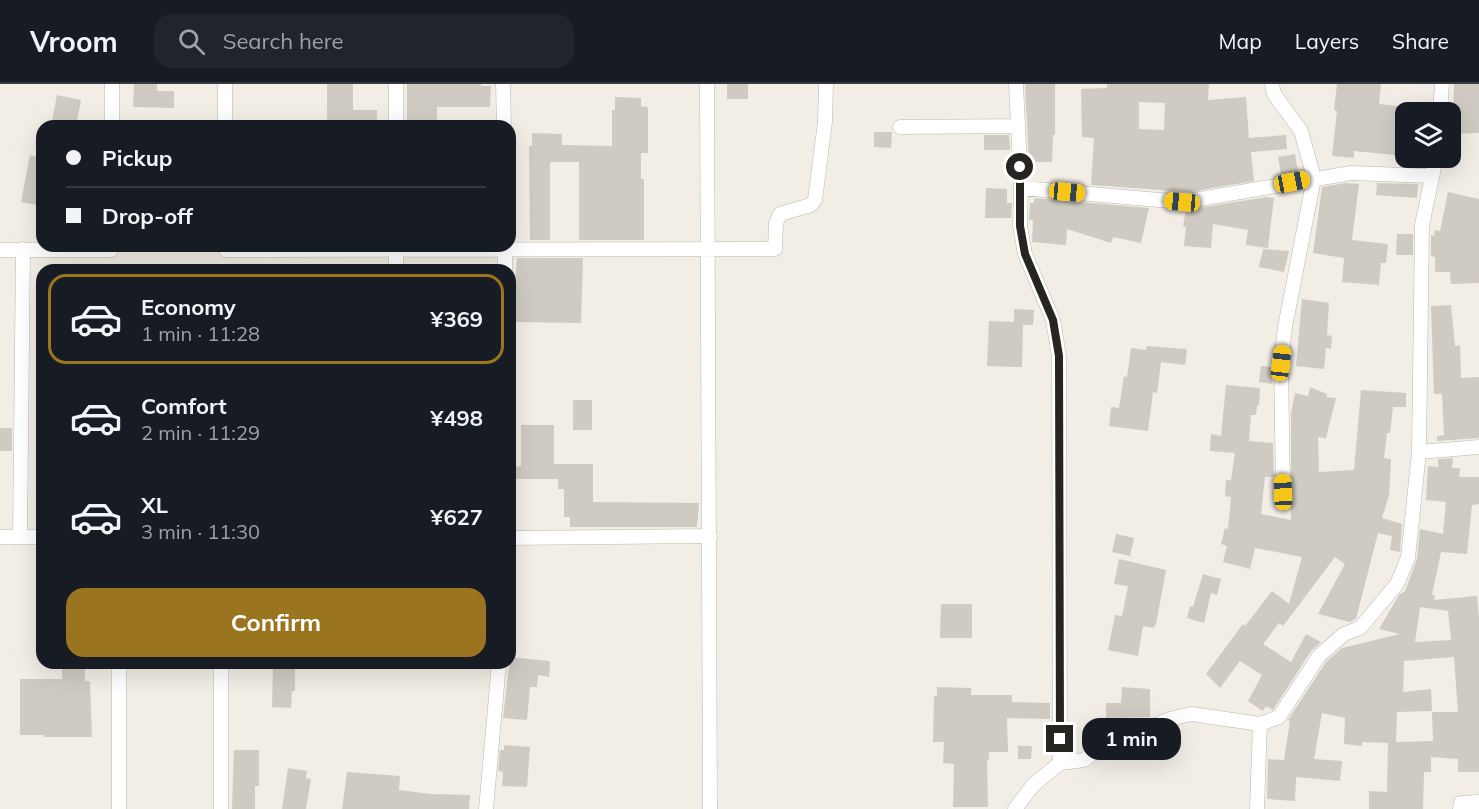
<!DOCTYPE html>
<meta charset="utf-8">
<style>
:root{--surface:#171b24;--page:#20242c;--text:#f1f3f6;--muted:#9ea1a6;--line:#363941;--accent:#9b7420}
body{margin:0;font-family:Mulish,sans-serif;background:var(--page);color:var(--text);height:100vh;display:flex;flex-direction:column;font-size:22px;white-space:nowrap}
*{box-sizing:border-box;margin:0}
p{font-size:20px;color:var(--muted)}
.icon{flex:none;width:33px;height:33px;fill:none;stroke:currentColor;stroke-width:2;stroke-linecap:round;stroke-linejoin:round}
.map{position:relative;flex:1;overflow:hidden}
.panel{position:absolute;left:36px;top:180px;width:480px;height:405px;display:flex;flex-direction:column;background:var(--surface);border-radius:18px;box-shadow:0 6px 24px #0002}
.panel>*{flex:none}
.banner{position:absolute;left:36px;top:36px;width:480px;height:132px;border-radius:18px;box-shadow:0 6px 24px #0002;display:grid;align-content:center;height:132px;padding:0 30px;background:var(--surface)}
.tools{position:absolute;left:1395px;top:18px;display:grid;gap:12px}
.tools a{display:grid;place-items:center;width:66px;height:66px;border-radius:12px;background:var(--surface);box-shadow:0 6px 24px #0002;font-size:30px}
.end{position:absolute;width:27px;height:27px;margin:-14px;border:8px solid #272522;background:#fff;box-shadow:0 0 0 3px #fff}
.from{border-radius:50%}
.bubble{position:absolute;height:42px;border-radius:18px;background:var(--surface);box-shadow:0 6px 24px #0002;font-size:20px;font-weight:700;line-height:42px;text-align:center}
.car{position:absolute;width:18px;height:36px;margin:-18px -9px;border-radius:8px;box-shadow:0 0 4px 2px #0007;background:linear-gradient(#f5c518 24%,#345 0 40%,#f5c518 0 76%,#345 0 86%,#f5c518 0)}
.banner b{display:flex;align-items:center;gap:21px;height:57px;font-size:22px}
.banner b+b{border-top:2px solid var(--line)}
.banner i{width:15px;height:15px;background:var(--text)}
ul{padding:10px 0 0;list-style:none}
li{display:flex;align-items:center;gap:18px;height:90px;margin:0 12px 9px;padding:0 18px;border:3px solid transparent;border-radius:18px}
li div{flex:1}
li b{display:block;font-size:22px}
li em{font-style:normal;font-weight:700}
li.active{border-color:var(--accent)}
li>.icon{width:54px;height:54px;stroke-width:1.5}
.primary-button{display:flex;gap:12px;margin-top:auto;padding:12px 30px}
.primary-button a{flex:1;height:69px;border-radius:18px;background:var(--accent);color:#fff;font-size:24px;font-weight:700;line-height:69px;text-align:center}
header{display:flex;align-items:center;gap:36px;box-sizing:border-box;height:84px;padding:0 30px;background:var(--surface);border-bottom:2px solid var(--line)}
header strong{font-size:28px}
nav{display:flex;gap:33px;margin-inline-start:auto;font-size:21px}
.search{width:420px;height:54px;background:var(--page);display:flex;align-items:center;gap:15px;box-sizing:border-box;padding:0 21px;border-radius:18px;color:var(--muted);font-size:22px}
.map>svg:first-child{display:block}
</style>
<header>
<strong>Vroom</strong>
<div class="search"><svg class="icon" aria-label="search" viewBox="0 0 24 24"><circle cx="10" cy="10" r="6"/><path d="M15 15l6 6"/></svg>Search here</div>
<nav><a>Map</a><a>Layers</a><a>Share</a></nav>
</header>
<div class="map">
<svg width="1479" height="725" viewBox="0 0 1479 725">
<rect width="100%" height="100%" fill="#f2ede5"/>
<path fill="#cfcbc2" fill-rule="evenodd" d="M134,0H157V7H174V24L133,23Z
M327,0H353V26H377V42H327Z
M407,0H481V2H491L490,23H437V42H407Z
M727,0H748V15H727Z
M1027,0H1055V51H1053L1052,78H1029L1025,1Z
M1107,0H1209L1208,16L1246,13L1249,54L1286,51L1287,65L1251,68L1254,97L1189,108L1091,101L1094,54L1082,53L1081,5L1107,4ZM1139,18L1165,19L1164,46L1139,45Z
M1337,0H1381L1379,20L1406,23V72L1354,67V74L1332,72L1337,27L1334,26Z
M1454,0H1479V49L1453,50Z
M57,11L81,16L76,42H51Z
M615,13L641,14V22L648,23V69H641V95H644V156H579V78H550V156H530L529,62H532V49L562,50V61L612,62V26H615Z
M874,48H892L891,64L874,63Z
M984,51H1009L1010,66H984Z
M1295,70L1298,88L1281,90L1278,73Z
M30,71L42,74V122L21,118Z
M1346,99L1359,100L1352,156L1388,160L1386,179H1381L1379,201L1342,198L1344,174L1313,169L1322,103Z
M1377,99L1418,100L1417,114L1376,111Z
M986,104L1007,105V119H1012L1011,134H985Z
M1448,108L1479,115V199L1451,200L1450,188H1435V173L1431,172V151L1434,152L1435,146L1440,147Z
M1266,113L1274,114L1268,164L1246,161L1248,146L1213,140L1211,164L1184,162L1186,143L1183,142L1186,126Z
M1034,114L1149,124L1141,159L1113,153L1111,159L1067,145L1066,161L1032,158L1033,136H1029L1030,119H1034Z
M1397,150H1413V171H1396Z
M1263,165L1289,167L1284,188L1259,183Z
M517,174H583L581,239L512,238Z
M1302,215L1329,219L1327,251L1332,252L1331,265L1326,264L1324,285L1296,282Z
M1451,221L1455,262L1460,261L1461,294L1479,293V354L1437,357V352L1444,351L1442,310H1434L1431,222Z
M1014,225L1034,226L1033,241H1023L1022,283L987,282L989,237L1014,238Z
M1147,262L1187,265L1185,281L1161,278L1157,309L1153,308L1148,347L1109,342L1111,323L1119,324L1124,292L1127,293L1131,264L1146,266Z
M1261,282L1272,283V300L1259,298Z
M1226,301L1260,304L1259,322H1257L1256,331H1251L1249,357L1273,359L1274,393H1265L1261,430L1291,436V329L1295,309L1308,312L1310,303L1327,310L1326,313L1336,314L1326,354L1318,353L1319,388L1354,386L1361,306L1406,309V323H1393L1390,349H1387L1384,374L1391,375L1389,411L1382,434L1402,440L1400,468L1390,466L1392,452L1378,449L1356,535L1350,538L1318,530L1345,480L1335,473L1283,542L1279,539L1263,560L1291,578L1306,550L1321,558L1311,567L1273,626L1266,622L1263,627L1248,617L1262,591L1240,577L1220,604L1206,590L1243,540L1245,542L1272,507L1289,520L1302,473L1255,464L1250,485L1223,478L1227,462L1221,460L1225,444L1228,445L1231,413L1225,412L1226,396H1231L1235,369L1210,367L1211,350L1221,352Z
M573,316H592V346H573Z
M521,341H554V380H593V418L699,419L697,443H570V433H564V405H558V395H515V383L521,382Z
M0,344H12V367H0Z
M1453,374L1452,384H1460L1459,393H1479V420L1472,421L1467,470L1441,468L1432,511H1435L1434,516L1477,512L1479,534V688H1458V675L1431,673V688H1424L1423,725H1369V707L1387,708L1388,659L1362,658V662L1344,660L1345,634L1322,629L1314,675L1342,677L1340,697L1296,693L1295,717L1267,715L1268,675L1284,676L1290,637L1288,636L1326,578L1342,564L1400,550L1379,545L1399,511L1405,507L1417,475L1420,445L1443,450L1446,418L1426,416L1428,382L1438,383V375ZM1420,523L1448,527L1451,556L1415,558ZM1454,573L1458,628H1432L1433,657L1396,658L1397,628L1432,627L1431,605L1403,608L1404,577Z
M1116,450L1134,454L1130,472L1112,468Z
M1119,475L1166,486L1156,540L1153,544L1143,542L1138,572L1108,566L1115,531L1122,532L1128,502L1114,500Z
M1203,490L1221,495L1217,511L1211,509L1204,539L1187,534L1190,522L1193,523Z
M941,520H972V554H940Z
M510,573L550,577L549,593L538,591L537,603H530L527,636L503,634Z
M62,579H85V597H90L92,653H44V651H20V595H62Z
M273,579H295V607H292L291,624L272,623Z
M937,603L971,604V611H1012V618L1050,619V635L1007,634L1008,668H989V676H987L988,723H953L954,680L943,679L944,658H933L934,612H937Z
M1122,603L1150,605V633L1106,634V619H1121Z
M504,661L530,663L527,703L502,702L503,688L498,687L500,666H504Z
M1018,662H1032L1031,675H1018Z
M234,666H259V702H255V725H232Z
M288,684L307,687L306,694L311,695L306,725H282Z
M347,688L400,692L399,706L431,710L470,711L469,725H342Z"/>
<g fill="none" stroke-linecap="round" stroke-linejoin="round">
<g stroke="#bcb7af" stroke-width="15">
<path id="street" d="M225,0V42
M503,0L504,42
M707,0L710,725
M1016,0L1021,104L1020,142L1025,170L1053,236L1059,272L1060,679
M1272,0L1274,10L1301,47L1314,94L1285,243L1281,279L1283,408
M1440,28L1442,0
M112,42V0
M396,42V0
M900,43L1018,42
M1021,104L1182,118L1351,89L1432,92
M226,162V166L775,165L776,139L780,130L811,121L815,116L825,38L826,0
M505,162V186
M0,166H111V162
M396,186V162
M1419,368L1479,363
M0,453H42
M20,453L23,165
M510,454L710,452
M119,579V725
M221,725V579
M486,725L499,579
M1015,725L1033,701L1060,679L1084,676L1098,666L1170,635L1191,630L1260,640L1279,633L1319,572L1344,550L1360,544L1397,500L1408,474L1419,368L1422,141L1436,74
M1257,725L1260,640
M1460,725L1461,719L1479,718"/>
</g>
<use href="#street" stroke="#fff" stroke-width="14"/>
</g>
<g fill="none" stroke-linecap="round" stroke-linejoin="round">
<path stroke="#272522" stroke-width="8" d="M1020,83V142L1025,170L1053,236L1059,272L1060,655"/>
</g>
</svg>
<div class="tools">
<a><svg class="icon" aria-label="layers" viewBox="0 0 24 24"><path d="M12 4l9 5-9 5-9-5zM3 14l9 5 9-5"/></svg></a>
</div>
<i class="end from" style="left:1020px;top:83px"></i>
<i class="end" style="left:1060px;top:655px"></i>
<div class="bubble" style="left:1082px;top:634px;width:99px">1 min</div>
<i class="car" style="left:1292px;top:98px;rotate:79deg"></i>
<i class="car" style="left:1067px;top:108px;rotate:95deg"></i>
<i class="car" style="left:1182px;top:118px;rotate:275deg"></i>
<i class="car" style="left:1281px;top:279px;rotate:7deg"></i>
<i class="car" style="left:1283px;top:408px;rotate:358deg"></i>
<div class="banner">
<b><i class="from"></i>Pickup</b>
<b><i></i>Drop-off</b>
</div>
<section class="panel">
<ul>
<li class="active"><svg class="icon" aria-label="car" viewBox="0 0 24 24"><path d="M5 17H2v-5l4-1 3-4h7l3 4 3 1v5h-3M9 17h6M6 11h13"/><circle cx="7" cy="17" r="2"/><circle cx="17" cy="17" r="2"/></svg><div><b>Economy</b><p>1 min · 11:28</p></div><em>¥369</em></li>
<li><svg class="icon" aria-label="car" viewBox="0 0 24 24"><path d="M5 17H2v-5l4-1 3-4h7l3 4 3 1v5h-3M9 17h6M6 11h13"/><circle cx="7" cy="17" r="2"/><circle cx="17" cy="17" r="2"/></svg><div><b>Comfort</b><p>2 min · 11:29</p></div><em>¥498</em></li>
<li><svg class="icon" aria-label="car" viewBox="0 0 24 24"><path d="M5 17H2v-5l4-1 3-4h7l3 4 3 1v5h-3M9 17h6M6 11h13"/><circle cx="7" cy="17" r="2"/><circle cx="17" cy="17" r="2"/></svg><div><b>XL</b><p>3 min · 11:30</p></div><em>¥627</em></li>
</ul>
<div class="primary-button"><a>Confirm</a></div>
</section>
</div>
